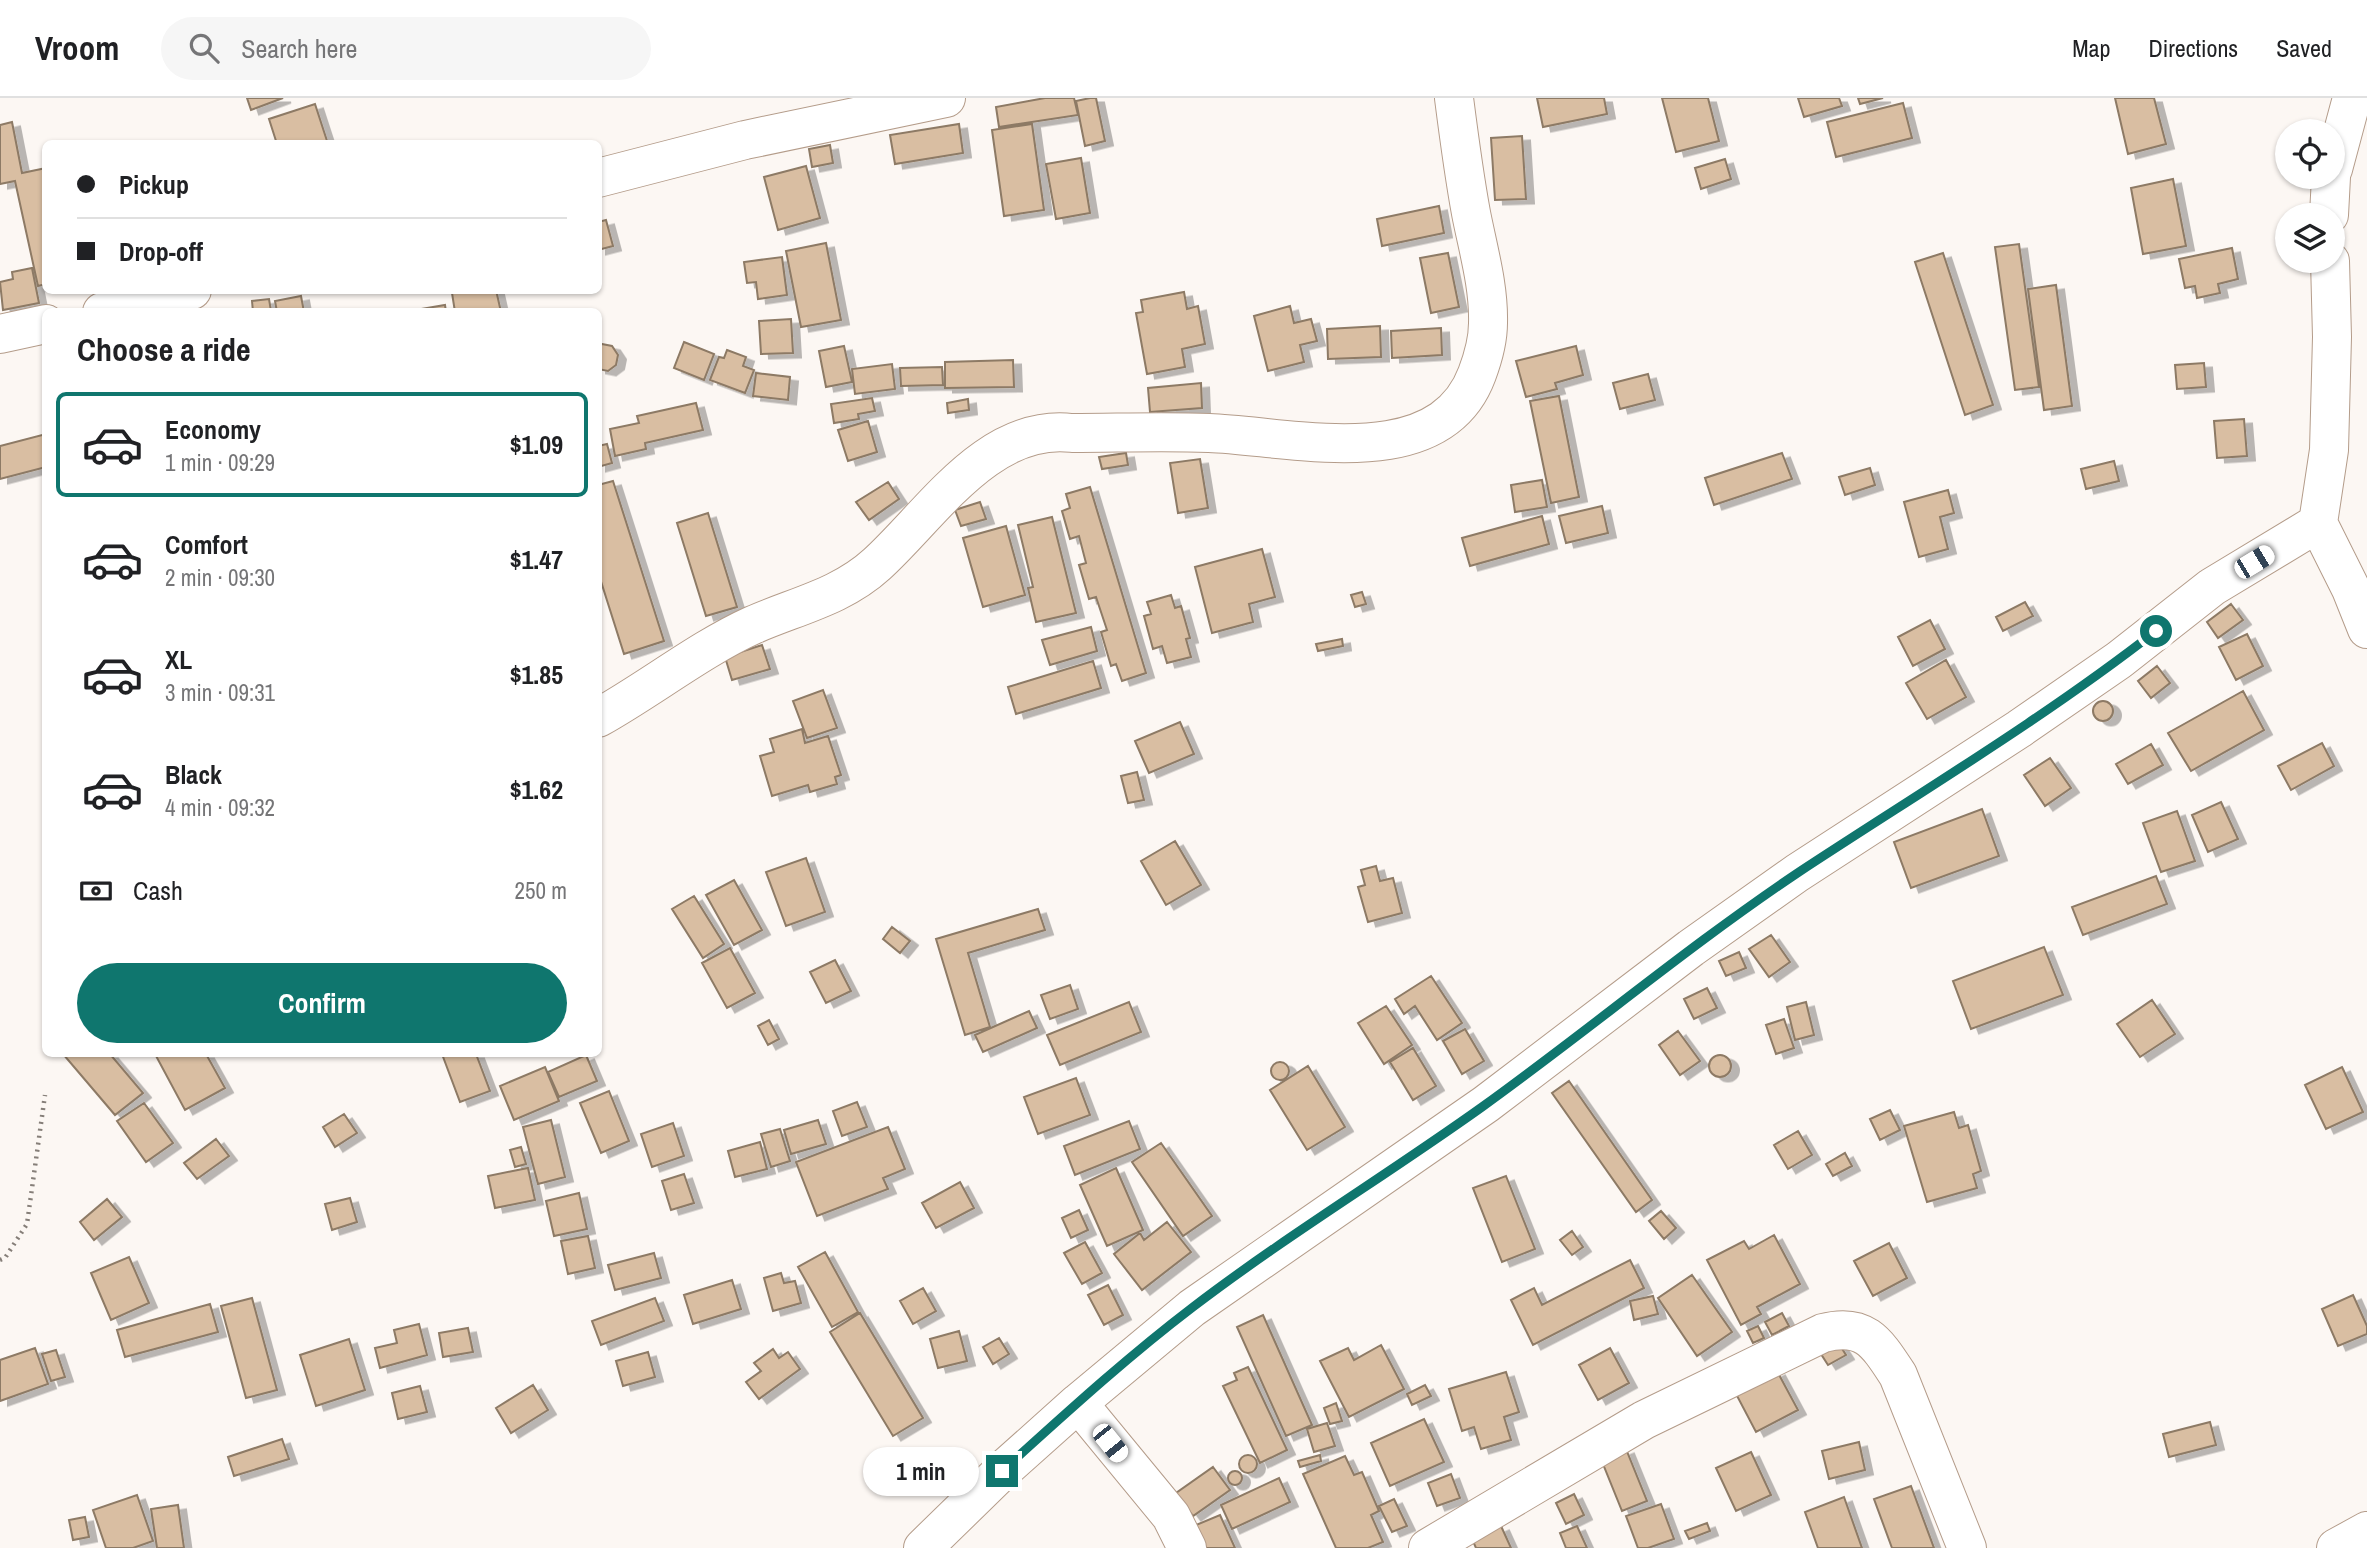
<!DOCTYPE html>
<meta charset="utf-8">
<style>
:root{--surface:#fff;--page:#f6f6f6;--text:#202124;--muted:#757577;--line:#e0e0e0;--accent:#0f766e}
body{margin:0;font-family:"Archivo Narrow",sans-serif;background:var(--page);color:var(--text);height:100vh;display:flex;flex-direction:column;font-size:26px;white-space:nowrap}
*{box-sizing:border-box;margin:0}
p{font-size:23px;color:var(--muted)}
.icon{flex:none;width:38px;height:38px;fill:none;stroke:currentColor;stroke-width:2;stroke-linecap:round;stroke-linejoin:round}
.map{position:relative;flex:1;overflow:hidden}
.side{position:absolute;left:42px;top:210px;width:560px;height:749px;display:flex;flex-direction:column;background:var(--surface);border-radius:10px;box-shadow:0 2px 5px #0004}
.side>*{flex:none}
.top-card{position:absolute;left:42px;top:42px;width:560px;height:154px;border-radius:10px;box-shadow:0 2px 5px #0004;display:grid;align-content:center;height:154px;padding:0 35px;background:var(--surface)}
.tools{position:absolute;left:2275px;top:21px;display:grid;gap:14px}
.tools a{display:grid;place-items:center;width:70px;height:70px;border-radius:50%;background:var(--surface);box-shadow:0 2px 5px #0004;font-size:35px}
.end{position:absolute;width:32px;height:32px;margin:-16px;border:9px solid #0f766e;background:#fff;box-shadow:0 0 0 4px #fff}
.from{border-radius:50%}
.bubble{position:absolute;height:49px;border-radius:24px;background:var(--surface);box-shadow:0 2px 5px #0004;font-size:23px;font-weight:800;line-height:49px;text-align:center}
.car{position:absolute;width:21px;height:42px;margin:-21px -10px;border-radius:9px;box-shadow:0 0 5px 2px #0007;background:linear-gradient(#fff 24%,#345 0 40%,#fff 0 76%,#345 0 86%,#fff 0)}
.top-card b{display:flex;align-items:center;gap:24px;height:66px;font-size:26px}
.top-card b+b{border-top:2px solid var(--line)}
.top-card i{width:18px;height:18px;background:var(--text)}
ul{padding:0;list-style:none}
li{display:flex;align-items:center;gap:21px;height:105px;margin:0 14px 10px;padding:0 21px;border:4px solid transparent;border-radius:10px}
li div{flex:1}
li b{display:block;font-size:26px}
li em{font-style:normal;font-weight:800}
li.on{border-color:var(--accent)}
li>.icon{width:63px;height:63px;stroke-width:1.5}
h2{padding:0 35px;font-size:32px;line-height:84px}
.pay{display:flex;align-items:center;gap:18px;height:77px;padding:0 35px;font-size:26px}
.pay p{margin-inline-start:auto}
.button{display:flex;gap:14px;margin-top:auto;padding:14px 35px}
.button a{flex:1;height:80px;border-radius:42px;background:var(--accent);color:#fff;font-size:28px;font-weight:800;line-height:80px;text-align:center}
header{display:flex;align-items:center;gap:42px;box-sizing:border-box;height:98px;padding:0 35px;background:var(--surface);border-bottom:2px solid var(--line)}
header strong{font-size:33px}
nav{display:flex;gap:38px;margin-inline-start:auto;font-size:24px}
.search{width:490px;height:63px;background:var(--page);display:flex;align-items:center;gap:18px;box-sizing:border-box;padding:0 24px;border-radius:38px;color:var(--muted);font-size:26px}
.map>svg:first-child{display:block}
</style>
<header>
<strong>Vroom</strong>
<div class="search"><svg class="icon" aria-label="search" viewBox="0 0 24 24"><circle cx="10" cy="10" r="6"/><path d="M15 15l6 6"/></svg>Search here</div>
<nav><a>Map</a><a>Directions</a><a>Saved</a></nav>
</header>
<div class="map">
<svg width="2367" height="1450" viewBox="0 0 2367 1450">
<defs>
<filter id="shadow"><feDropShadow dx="8" dy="4.5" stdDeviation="0" flood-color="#0004"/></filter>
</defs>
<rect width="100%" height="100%" fill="#fcf7f3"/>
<path fill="#d9bea2" stroke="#8d7a65" stroke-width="2" filter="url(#shadow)" d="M247,0H283L251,12Z
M1045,0H1074L1078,17L999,29L996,9Z
M1090,0H1096L1105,43L1085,48L1076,3Z
M1537,0H1604L1607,16L1543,29Z
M1662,0H1708L1719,43L1676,54Z
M1798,0H1839L1842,8L1804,19Z
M1858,0H1883L1860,6Z
M2115,0H2154L2166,46L2128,56Z
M1903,5L1912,40L1836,59L1827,24Z
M315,6L328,46H277L269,21Z
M12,24L22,75L46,70V186L38,188L15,83L0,86V27Z
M959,26L963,55L895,66L890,37Z
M1032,26L1044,112L1004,118L992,32Z
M1522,38L1526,101L1495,102L1491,40Z
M830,47L833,65L812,69L809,51Z
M1081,60L1090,115L1056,121L1046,66Z
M1725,61L1731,81L1701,91L1695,70Z
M806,68L820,120L778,132L764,79Z
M2173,81L2186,148L2143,156L2131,90Z
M1439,108L1444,135L1382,148L1377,121Z
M606,122L613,148L598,152V124Z
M826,145L841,222L801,229L786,153Z
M2019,146L2039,289L2015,292L1995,149Z
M2232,150L2238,181L2218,186L2220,195L2197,200L2195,188L2185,190L2179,161Z
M1448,155L1459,209L1431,215L1420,160Z
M1943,155L1993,307L1965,317L1915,164Z
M782,159L787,197L758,201L756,184L747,185L744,164Z
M32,170L39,205L3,212L0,184L13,181L12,174Z
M2056,187L2072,308L2044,312L2028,191Z
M465,192H496L501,214H455L452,195Z
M1184,194L1187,211L1198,208L1205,246L1182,251L1185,269L1147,276L1136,215L1143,214L1141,202Z
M301,198L304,214H277L275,203Z
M269,201L271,213L253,214L252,203Z
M445,207L446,214H422L421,211Z
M1290,208L1294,225L1311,221L1317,243L1300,247L1304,264L1268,273L1254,218Z
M791,221L793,255L761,256L759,223Z
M1380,228L1381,259L1328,261L1327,231Z
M1441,230L1442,257L1392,260L1391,233Z
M684,244L714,256L704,282L674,270Z
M602,246L612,248L618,257L616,267L608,273L598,271V248Z
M844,248L852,284L826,289L819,253Z
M1576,248L1583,277L1555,285L1557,291L1526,299L1516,263Z
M727,252L746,259L743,268L754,272L745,295L710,282L719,259L724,260Z
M1013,262L1014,289L945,290V264Z
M2204,265L2206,289L2177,291L2175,267Z
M892,266L895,291L855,296L852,271Z
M942,269L943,287L901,288L900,270Z
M756,275L790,279L788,302L753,298Z
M1648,276L1655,302L1620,311L1613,285Z
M1201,285L1202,310L1150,314L1148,290Z
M1559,298L1579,399L1551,405L1530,303Z
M872,300L875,313L858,316L859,321L834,325L831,306Z
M968,301L969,312L948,315L947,305Z
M696,305L703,332L645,345L646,351L615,358L610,331L639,325L637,318Z
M2244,321L2247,358L2217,360L2214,323Z
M868,323L877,354L848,363L838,332Z
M46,336V369L0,381V348Z
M607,346L612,365L598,369V348Z
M1126,355L1128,367L1102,371L1099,359Z
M1782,355L1792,381L1714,407L1705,380Z
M1200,361L1208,410L1178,415L1170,365Z
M2114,363L2119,383L2086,391L2081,371Z
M1870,370L1875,387L1845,397L1839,379Z
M1542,382L1547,409L1515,414L1511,387Z
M613,383L664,543L624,556L598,474V387Z
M888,384L899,401L869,422L856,404Z
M1090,389L1146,575L1122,583L1116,566L1111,568L1101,534L1107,532L1096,499L1089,501L1079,467L1086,465L1079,438L1070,441L1062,413L1070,410L1066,396Z
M1948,392L1954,415L1940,419L1948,451L1919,459L1904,404Z
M980,404L986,421L961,428L955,412Z
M1602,408L1608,435L1566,445L1559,418Z
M708,415L737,509L706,518L677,425Z
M1542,418L1549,446L1470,468L1462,440Z
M1052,419L1076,515L1036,524L1028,490L1033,489L1018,427Z
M1006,428L1025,497L983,509L963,440Z
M1262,451L1275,499L1249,506L1253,524L1212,535L1195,469Z
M1362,494L1366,506L1355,509L1351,497Z
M1171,497L1175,510L1181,508L1190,540L1186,541L1191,559L1167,565L1162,548L1153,551L1144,518L1151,516L1147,504Z
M2025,504L2033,518L2003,533L1996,519Z
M2231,506L2243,522L2218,540L2207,524Z
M1930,522L1945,551L1913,568L1898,539Z
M1091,529L1097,553L1050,567L1042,542Z
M2247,536L2263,568L2236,582L2219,549Z
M1342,541L1343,548L1318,553L1316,546Z
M762,547L770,571L732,582L725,559Z
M1946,562L1966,599L1927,621L1906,585Z
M1093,563L1101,590L1016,616L1008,589Z
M2157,568L2170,585L2151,600L2138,583Z
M823,592L837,630L807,640L793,603Z
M2243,593L2264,632L2191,673L2168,635Z
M2093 613a10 10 0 1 1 20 0a10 10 0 1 1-20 0Z
M1180,624L1194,656L1149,675L1135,643Z
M802,631L805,645L828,638L841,677L835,679L837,686L810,694L808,687L772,698L760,658L774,654L770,641Z
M2322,645L2334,668L2291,692L2278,668Z
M2151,646L2163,667L2128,686L2116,666Z
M2050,660L2071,690L2045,708L2024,677Z
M1137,674L1144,702L1128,705L1121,678Z
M2221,704L2238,741L2208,754L2192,717Z
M1982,711L1999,758L1911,790L1894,744Z
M2177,713L2195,763L2161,774L2143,725Z
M1175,743L1201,787L1166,807L1141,763Z
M806,760L825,814L786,828L766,774Z
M1376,768L1380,783L1393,780L1402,815L1368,824L1358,789L1365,787L1361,772Z
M2156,778L2167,806L2083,837L2072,809Z
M734,782L762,832L734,847L706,797Z
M694,798L724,846L703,860L672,811Z
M1038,811L1045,832L968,855L990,929L965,937L936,841Z
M892,829L910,843L900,855L883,841Z
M1771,837L1790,864L1769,879L1749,851Z
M2044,849L2063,897L1971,931L1953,883Z
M730,850L755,895L727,910L702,865Z
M1739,854L1746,870L1726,878L1719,863Z
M835,862L851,893L826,905L810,874Z
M1431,878L1462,925L1437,942L1415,908L1404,916L1395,901Z
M1070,887L1078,911L1050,921L1041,897Z
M1707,890L1717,910L1694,921L1684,901Z
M2152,902L2175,936L2140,959L2117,926Z
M1129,904L1141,934L1060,967L1047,937Z
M1806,904L1814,937L1795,942L1787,909Z
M1386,908L1412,947L1384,966L1358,925Z
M1029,913L1037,930L983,954L975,937Z
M1784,921L1794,950L1776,956L1766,927Z
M769,922L779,941L768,947L758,928Z
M1465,931L1484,963L1462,976L1443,943Z
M1678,933L1700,963L1680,977L1659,947Z
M1413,950L1436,988L1413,1002L1390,964Z
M63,956H110L143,995L115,1017Z
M155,956H206L225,990L185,1012Z
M442,956H476L490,993L460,1004Z
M1709 968a11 11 0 1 1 22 0a11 11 0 1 1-22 0Z
M586,957L597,983L559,999L548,974Z
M1271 973a9 9 0 1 1 18 0a9 9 0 1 1-18 0Z
M1308,968L1345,1029L1307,1052L1270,992Z
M545,969L559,1003L514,1022L500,988Z
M2342,969L2363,1014L2326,1031L2305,987Z
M1076,980L1090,1017L1038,1036L1024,999Z
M1569,983L1652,1102L1636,1114L1552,995Z
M609,993L629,1043L601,1055L580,1005Z
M857,1004L867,1029L842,1038L833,1013Z
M144,1005L173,1045L146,1064L117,1023Z
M1890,1012L1900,1032L1880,1042L1870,1021Z
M1954,1014L1959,1030L1968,1027L1981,1073L1973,1076L1977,1090L1927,1104L1904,1028Z
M344,1016L357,1035L335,1049L323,1029Z
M551,1022L565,1079L538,1086L523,1029Z
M818,1022L826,1046L791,1056L784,1032Z
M1129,1023L1140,1051L1075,1077L1064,1048Z
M673,1025L684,1058L652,1069L641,1036Z
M888,1029L905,1071L883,1080L888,1091L817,1118L796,1064Z
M780,1031L790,1063L771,1069L761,1036Z
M1798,1033L1812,1057L1788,1071L1774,1047Z
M216,1041L229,1058L197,1081L184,1065Z
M760,1044L767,1071L735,1079L728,1053Z
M1161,1045L1212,1118L1183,1138L1132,1064Z
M521,1049L526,1066L515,1069L510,1052Z
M1845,1055L1852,1068L1833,1078L1826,1066Z
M528,1070L535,1102L495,1110L488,1078Z
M1116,1070L1143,1132L1107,1148L1080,1087Z
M684,1076L694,1105L671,1112L662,1083Z
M1506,1078L1535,1151L1502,1164L1473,1090Z
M960,1084L974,1110L936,1130L922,1105Z
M579,1095L587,1131L554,1138L546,1103Z
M350,1100L357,1124L332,1132L325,1106Z
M107,1101L122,1119L94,1142L80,1124Z
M1079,1112L1088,1132L1071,1140L1062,1120Z
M1661,1113L1676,1130L1664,1141L1649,1123Z
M1167,1124L1191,1154L1142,1192L1114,1156L1140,1135L1144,1142Z
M1572,1133L1583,1149L1572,1157L1560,1142Z
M1774,1137L1800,1186L1757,1209L1761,1216L1741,1227L1707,1162L1744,1143L1749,1151Z
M588,1138L595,1170L568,1176L561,1143Z
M1085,1144L1102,1175L1082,1186L1064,1155Z
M1889,1145L1907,1180L1873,1198L1854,1163Z
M825,1154L858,1214L832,1229L798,1169Z
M654,1155L661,1180L615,1192L608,1167Z
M129,1159L149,1205L111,1222L91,1175Z
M1630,1162L1644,1190L1533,1247L1511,1202L1534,1190L1542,1207Z
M781,1175L784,1185L795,1183L801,1205L773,1213L764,1180Z
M1692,1177L1732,1234L1697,1258L1658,1200Z
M732,1182L741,1211L693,1226L684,1197Z
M1108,1187L1123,1217L1104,1227L1088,1197Z
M923,1190L936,1213L913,1226L900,1203Z
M2353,1197L2367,1228V1236L2338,1248L2322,1211Z
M1653,1198L1658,1216L1634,1222L1630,1203Z
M252,1200L277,1292L246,1300L221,1208Z
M655,1200L664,1223L601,1247L592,1223Z
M210,1206L218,1234L125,1259L117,1232Z
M860,1215L923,1320L893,1338L830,1234Z
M1782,1215L1789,1228L1772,1237L1765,1224Z
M1263,1217L1312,1327L1286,1338L1237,1229Z
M419,1226L427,1257L380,1270L375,1250L397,1245L394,1232Z
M1758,1228L1764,1240L1753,1245L1747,1233Z
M468,1230L473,1254L443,1259L439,1235Z
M959,1233L967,1263L938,1270L930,1241Z
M999,1240L1009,1256L993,1266L983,1249Z
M349,1241L365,1292L316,1308L300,1257Z
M1839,1246L1846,1257L1828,1267L1821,1256Z
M1381,1247L1404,1291L1349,1319L1320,1263L1348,1250L1354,1262Z
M35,1250L48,1286L0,1303V1262Z
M1610,1250L1629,1285L1598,1302L1579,1267Z
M773,1251L779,1260L788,1254L800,1271L759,1301L746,1284L761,1273L754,1265Z
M56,1252L65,1279L51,1283L42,1256Z
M648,1254L655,1279L623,1288L616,1263Z
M1248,1269L1287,1352L1260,1365L1223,1288L1237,1282L1234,1275Z
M1777,1273L1798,1312L1756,1334L1735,1294Z
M1506,1274L1519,1314L1504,1319L1511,1342L1481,1351L1474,1329L1462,1333L1449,1291Z
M533,1287L548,1312L511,1335L496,1310Z
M1425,1287L1431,1298L1412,1307L1407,1296Z
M420,1288L427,1314L398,1321L392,1295Z
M1336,1305L1342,1323L1330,1326L1324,1310Z
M1424,1321L1444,1364L1390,1388L1371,1345Z
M2210,1324L2216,1347L2169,1359L2163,1336Z
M1327,1325L1335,1348L1314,1354L1307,1331Z
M282,1341L289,1361L234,1378L228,1359Z
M1859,1344L1865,1372L1829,1381L1822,1353Z
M1626,1351L1647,1403L1622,1413L1601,1361Z
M1751,1354L1771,1397L1736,1413L1716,1370Z
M1320,1357L1321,1363L1300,1369L1298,1363Z
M1239 1366a9 9 0 1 1 18 0a9 9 0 1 1-18 0Z
M1345,1358L1354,1377L1362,1374L1379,1413L1371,1417L1383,1444L1368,1450H1336L1303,1376Z
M1213,1369L1230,1392L1193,1418L1176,1395Z
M1228 1380a7 7 0 1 1 14 0a7 7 0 1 1-14 0Z
M1451,1376L1460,1400L1437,1408L1428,1385Z
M1279,1380L1290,1404L1232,1431L1221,1407Z
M1911,1388L1934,1450H1892L1874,1401Z
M1574,1396L1584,1417L1566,1426L1556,1405Z
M137,1397L153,1443L133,1450H106L93,1412Z
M1844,1399L1862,1450H1818L1805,1414Z
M1394,1401L1407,1428L1392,1434L1379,1408Z
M1661,1406L1674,1441L1648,1450H1638L1626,1418Z
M178,1407L184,1450H157L151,1411Z
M1220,1417L1235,1450H1206L1196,1427Z
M85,1419L89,1439L73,1442L69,1422Z
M1707,1425L1710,1433L1689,1441L1685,1433Z
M1501,1428L1511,1450H1476L1472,1441Z
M1577,1428L1587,1450H1566L1560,1435Z"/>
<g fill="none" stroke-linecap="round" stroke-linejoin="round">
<g stroke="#b49c8a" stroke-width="40">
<path id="street" d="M2333,71L2352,0
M598,80L745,42L946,0
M2329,117L2331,79
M102,214L192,192
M0,236L46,226
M2318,425L2351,491L2367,531
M598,620C650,591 700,551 753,527C796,508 841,499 877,466C931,417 988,325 1072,335C1117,335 1163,333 1209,335C1292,338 1439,378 1477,276C1483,260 1488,242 1488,225C1489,188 1478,151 1471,115C1464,77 1459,39 1454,0
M1078,1305L1171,1418L1187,1450
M923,1450L1002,1373L1078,1305L1192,1210L1486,1006L1691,850L1797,775L2019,631L2119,562L2212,489L2318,425L2329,352L2332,239L2330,163
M1428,1450L1644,1322L1823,1235C1865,1224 1877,1245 1898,1277L1967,1450
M2336,1450L2367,1433"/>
</g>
<path stroke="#857e78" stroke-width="4.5" stroke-dasharray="2 5" stroke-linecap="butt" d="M0,1162L5,1160L27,1126L45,997"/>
<use href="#street" stroke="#fff" stroke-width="38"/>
</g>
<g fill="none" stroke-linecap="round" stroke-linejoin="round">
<path stroke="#0f766e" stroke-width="9" d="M1002,1373C1064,1317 1126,1260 1193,1209C1286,1138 1387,1077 1482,1009C1589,932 1690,847 1799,774C1919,695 2043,621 2156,533"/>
</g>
</svg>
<div class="tools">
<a><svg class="icon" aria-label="locate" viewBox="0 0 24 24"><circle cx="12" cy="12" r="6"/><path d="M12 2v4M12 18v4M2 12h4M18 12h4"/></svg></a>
<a><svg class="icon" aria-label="layers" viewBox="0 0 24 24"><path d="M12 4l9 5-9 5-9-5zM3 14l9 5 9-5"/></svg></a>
</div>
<i class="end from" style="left:2156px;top:533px"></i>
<i class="end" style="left:1002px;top:1373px"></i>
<div class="bubble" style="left:863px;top:1349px;width:116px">1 min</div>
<i class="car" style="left:2254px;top:464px;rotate:59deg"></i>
<i class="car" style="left:1110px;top:1345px;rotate:141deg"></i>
<div class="top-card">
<b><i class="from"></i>Pickup</b>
<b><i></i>Drop-off</b>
</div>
<section class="side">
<h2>Choose a ride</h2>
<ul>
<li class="on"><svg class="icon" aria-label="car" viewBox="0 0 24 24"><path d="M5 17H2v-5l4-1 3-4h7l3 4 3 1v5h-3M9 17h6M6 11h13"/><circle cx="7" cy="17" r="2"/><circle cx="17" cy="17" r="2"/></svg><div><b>Economy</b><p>1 min · 09:29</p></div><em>$1.09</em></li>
<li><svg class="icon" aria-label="car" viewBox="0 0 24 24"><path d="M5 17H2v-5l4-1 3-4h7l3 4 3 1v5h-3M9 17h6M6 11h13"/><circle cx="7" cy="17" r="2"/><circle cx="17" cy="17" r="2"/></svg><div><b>Comfort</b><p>2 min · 09:30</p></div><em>$1.47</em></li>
<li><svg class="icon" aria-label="car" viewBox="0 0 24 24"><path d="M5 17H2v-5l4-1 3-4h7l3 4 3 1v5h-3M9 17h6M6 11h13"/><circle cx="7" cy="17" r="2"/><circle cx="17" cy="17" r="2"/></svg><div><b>XL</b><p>3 min · 09:31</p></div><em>$1.85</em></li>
<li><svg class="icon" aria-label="car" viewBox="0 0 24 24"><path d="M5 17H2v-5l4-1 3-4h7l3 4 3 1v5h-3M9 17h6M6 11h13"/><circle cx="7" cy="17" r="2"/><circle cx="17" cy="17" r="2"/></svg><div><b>Black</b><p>4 min · 09:32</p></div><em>$1.62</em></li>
</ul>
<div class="pay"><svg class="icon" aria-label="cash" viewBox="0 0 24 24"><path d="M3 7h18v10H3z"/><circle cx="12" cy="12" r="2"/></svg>Cash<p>250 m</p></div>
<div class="button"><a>Confirm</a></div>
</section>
</div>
